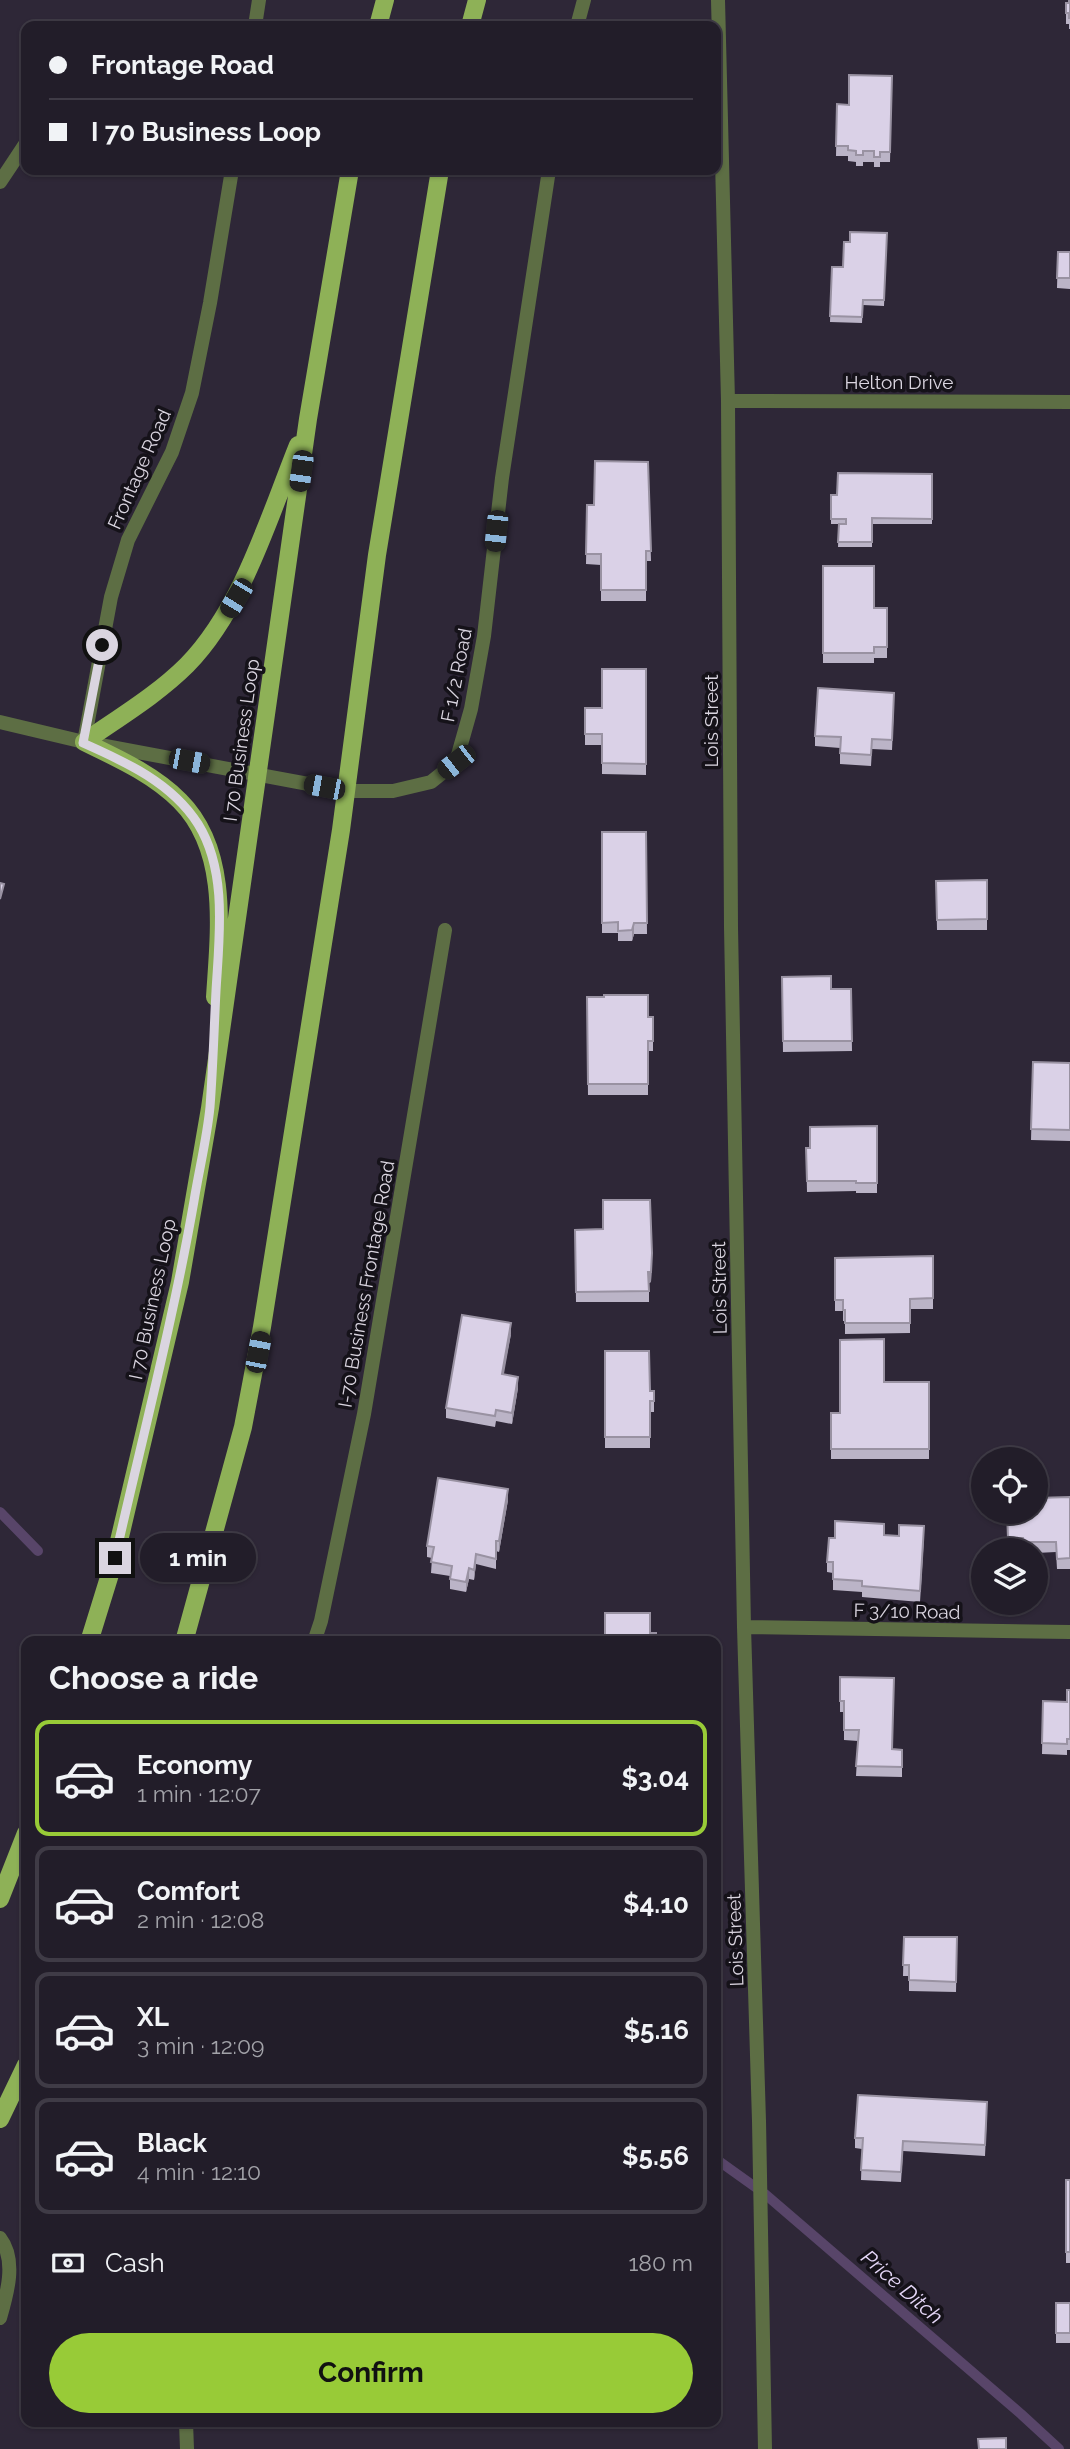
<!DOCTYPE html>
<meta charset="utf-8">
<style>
:root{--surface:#221d29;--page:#2e2a35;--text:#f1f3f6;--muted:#a2a2a8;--line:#3f3b46;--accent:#98cb37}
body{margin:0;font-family:Raleway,sans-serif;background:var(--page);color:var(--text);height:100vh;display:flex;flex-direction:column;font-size:26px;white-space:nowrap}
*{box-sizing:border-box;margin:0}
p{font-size:23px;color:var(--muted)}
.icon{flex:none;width:38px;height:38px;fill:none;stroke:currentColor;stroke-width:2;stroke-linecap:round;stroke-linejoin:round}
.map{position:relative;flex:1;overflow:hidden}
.details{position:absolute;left:21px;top:1636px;width:700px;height:791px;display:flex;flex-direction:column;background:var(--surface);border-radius:14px;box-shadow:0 2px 5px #0004,0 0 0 2px var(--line)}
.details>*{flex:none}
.top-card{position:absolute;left:21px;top:21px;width:700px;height:154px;border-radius:14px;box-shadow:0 2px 5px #0004,0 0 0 2px var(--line);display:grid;align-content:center;height:154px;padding:0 28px;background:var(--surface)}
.tools{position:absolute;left:971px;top:1447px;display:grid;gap:14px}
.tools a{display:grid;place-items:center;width:77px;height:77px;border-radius:50%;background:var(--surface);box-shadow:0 2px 5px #0004,0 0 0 2px var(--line);font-size:35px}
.end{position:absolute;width:32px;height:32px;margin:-16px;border:9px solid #dad5e0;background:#111;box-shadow:0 0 0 4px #111}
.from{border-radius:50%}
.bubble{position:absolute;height:49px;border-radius:24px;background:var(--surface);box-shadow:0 2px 5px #0004,0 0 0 2px var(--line);font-size:23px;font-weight:700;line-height:49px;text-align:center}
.car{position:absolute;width:21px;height:42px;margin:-21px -10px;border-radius:9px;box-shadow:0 0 5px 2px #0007;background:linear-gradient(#222 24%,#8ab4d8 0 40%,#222 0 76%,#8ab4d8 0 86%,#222 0)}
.top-card b{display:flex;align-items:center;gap:24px;height:66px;font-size:26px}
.top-card b+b{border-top:2px solid var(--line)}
.top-card i{width:18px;height:18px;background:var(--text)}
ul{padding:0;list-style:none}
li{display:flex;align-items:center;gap:21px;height:116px;margin:0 14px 10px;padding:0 14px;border:4px solid var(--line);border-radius:14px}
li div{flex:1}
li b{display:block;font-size:26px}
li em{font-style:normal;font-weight:700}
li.on{border-color:var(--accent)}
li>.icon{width:63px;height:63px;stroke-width:1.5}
h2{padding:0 28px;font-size:32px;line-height:84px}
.pay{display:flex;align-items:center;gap:18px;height:77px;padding:0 28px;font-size:26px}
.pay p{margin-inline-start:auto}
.button{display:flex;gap:14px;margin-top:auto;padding:14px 28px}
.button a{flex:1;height:80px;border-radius:42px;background:var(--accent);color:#111;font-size:28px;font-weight:700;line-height:80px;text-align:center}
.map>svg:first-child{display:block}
</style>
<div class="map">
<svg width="1070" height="2449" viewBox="0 0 1070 2449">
<rect width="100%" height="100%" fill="#2e2737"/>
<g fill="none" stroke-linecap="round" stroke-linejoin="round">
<path stroke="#584569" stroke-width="10" d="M0,1512L38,1551
M716,2159L765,2194L1021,2414L1059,2449"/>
<path stroke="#5d6e44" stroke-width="14" d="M255,26L259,0
M0,182L26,143
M84,742L111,597L128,540L172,452L192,393L210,303L232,170"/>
<path stroke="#5d6e44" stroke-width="14" d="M718,0L728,401L731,927L744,1627L759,2121L765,2449
M577,26L584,0
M728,401L1070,402
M0,722L84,742L346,791H393L431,782L456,762L471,709L484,636L502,478L549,170
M744,1627L1070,1632
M314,1642L321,1621L364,1414L445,930
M0,2238C17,2260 7,2294 0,2318
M186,2422L187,2449"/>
<path stroke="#8eb157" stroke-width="18" d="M378,26L385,0
M470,26L477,0
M215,997C219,933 230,851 180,801C153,774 117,758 84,742C118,718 157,695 187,665C242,609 269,517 298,445
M89,1642L115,1558L180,1282L210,1108L308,419L350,170
M184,1642L243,1427L262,1327L341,830L377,555L440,170
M0,1899L26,1833
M0,2119L26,2065"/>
</g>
<path fill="#bbb4c7" d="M1070,0V29H1069V24H1066V3H1069Z
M892,76L890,162H880V167H874V162H863V166H856V162L848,161V156H836L837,104L849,105Z
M887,233L884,306L863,305L862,323L830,322L832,267H843L850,242Z
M1058,252H1070V289L1057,288Z
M648,462L651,561H646V601H601V565L586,564L587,505H594Z
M932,474V524H872V547H838L839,524H846H831V495H837Z
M823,566L874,608H887V658H874V663H823Z
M646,669V775L602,774V745H585V708H602Z
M894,704L892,750L872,749L871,766L840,764V748L815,746V736Z
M602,832H646L647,934H634L632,941H618V933H602Z
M987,880V930H937L936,881Z
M782,977L831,989H851L852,1051L783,1052Z
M587,997L648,1017L653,1041V1051H648V1095H588Z
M1033,1062L1070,1063V1141L1031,1140Z
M877,1126V1193H856V1191L807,1192L806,1148H810Z
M575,1230L652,1264L651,1282L649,1283V1302H576Z
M933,1256V1309H910V1333L845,1334V1321H843V1311H835V1258Z
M511,1334L503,1374L518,1388L512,1424L496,1421L495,1427L446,1418V1408Z
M605,1351L650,1391H654V1412H650V1448H605Z
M929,1382V1459H831V1413H840Z
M1070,1497V1569H1057L1056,1552L1036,1553V1550H1023V1549H1008L1007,1512Z
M508,1500L499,1552L496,1551V1569L476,1564L474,1580L469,1579L466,1592L450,1589V1576L431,1573L432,1558L427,1557V1546Z
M884,1535L924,1537L920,1602L862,1597V1592L833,1590V1573L827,1572V1562L835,1538Z
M840,1677L893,1749L902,1750V1777L856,1776L858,1741L844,1740V1712H840Z
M1070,1690V1750H1067V1755L1042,1754L1043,1701L1067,1702Z
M904,1937H957L956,1992L909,1991V1976H903Z
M987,2113L985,2156L903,2151L901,2182L861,2180L862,2149L855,2148V2138Z
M1066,2180H1070V2263H1066Z
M1056,2303H1070V2343H1056Z"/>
<path fill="#9992a2" d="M634,923V934L632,941V930Z
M652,1253L651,1282L648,1283V1272Z
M511,1323V1334L502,1385V1374Z
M518,1377V1388L512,1424V1413Z
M508,1489V1500L499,1552V1541Z
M476,1554V1564L474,1580V1570Z
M469,1568V1579L466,1592V1582Z"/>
<path fill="#dad1e7" stroke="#9992a2" stroke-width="2" d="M1069,0H1070V18H1069V13H1066V3H1069Z
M849,75L892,76L890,152H880V157H874V151H863V155H856V151L848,150V146H836L837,104L849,105Z
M850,232L887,233L884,300H863L862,317L830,316L832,267H843L844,242H850Z
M1058,252H1070V278H1057Z
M595,461L648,462L651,551H646V590H601V554H586L587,505H594Z
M838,473L932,474V519L872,518V542H838L839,524H846V519H831V495H837Z
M823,566H874V608H887V647H874V653H823Z
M602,669H646V764L602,763V734H585V708H602Z
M818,688L894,693L892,740L872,739L871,755L840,753L841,737L815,736Z
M602,832H646L647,923H634L632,930L618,931V922L602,923Z
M987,880V919L937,920L936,881Z
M0,883L4,884L0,899Z
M831,976V989H851L852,1041H783L782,977Z
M604,995H648V1017H653V1041H648V1084H588L587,997H604Z
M1033,1062L1070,1063V1130L1031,1129Z
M877,1126V1183H856V1181H807L806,1148H810V1127Z
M603,1200H650L652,1253L651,1272H648L649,1291L576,1292L575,1230L603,1229Z
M933,1256V1298L910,1299V1323H845V1310H843V1300H835V1258Z
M462,1315L511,1323L502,1374L518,1377L512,1413L496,1410L495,1416L446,1408Z
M884,1339V1382H929V1449H831V1413H840V1340Z
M605,1351H649L650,1391H654V1401H650V1437H605Z
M438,1478L508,1489L499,1541H496V1559L476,1554L474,1570L469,1568L466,1582L450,1579L452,1566L431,1562L434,1547L427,1546Z
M1070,1497V1558L1057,1559L1056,1542H1024L1023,1538H1008L1007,1512H1036V1498Z
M835,1521L884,1524V1535L899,1536V1525L924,1526L920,1591L862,1586V1581L833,1579V1562H827L829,1538H835Z
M605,1613H650V1633H656V1642H605Z
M840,1677L894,1678L892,1749L902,1750V1767L856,1766L859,1730H844V1701H840Z
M1067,1690H1070V1739H1067V1744L1042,1743L1043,1701L1067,1702Z
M904,1937H957L956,1982L909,1980V1965H903Z
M858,2095L987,2102L985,2145L903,2141L901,2172L861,2170L863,2138H855Z
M1066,2180H1070V2252H1066Z
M1056,2303H1070V2333H1056Z
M1006,2438V2449H979L978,2439Z"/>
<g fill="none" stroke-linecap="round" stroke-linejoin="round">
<path stroke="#dad5e0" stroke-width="9" d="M102,645L83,743C126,762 172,783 198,824C228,872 219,938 216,991C214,1029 213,1068 210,1107C207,1138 199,1170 194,1201C173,1321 142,1439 115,1558"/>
</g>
<g text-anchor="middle" stroke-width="7" stroke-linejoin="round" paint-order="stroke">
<g font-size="19" fill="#dad5e0" stroke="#151219">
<text x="899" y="389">Helton Drive</text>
<text transform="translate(139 469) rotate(-66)" y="7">Frontage Road</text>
<text transform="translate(456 675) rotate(-79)" y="7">F 1/2 Road</text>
<text transform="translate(711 721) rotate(-90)" y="7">Lois Street</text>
<text transform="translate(241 740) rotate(-82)" y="7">I 70 Business Loop</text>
<text transform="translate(366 1284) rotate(-80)" y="7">I-70 Business Frontage Road</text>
<text transform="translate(719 1288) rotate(-91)" y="7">Lois Street</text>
<text transform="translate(152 1299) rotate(-78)" y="7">I 70 Business Loop</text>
<text transform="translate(907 1611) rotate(1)" y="7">F 3/10 Road</text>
<text transform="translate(735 1940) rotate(-92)" y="7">Lois Street</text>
</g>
<g font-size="21" font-style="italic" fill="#e6d8f9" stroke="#151219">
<text transform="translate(902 2287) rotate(41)" y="7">Price Ditch</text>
</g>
</g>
</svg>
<div class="tools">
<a><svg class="icon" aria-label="locate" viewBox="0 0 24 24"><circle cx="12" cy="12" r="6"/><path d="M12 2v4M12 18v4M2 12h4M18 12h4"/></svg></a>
<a><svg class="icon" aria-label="layers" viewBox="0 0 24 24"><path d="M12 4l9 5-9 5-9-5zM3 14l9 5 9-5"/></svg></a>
</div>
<i class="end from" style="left:102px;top:645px"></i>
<i class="end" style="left:115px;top:1558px"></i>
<div class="bubble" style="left:140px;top:1533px;width:116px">1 min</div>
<i class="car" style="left:301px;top:471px;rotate:188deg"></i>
<i class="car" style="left:496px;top:531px;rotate:186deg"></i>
<i class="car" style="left:236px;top:598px;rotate:211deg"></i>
<i class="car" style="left:189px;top:761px;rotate:101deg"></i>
<i class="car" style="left:456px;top:762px;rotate:232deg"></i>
<i class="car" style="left:324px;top:787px;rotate:281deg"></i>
<i class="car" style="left:258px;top:1352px;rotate:11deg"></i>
<div class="top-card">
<b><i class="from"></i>Frontage Road</b>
<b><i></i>I 70 Business Loop</b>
</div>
<section class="details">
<h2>Choose a ride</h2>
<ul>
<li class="on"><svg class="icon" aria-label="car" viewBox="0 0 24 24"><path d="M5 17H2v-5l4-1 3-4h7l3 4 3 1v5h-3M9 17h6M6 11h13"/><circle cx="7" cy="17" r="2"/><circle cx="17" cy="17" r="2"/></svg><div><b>Economy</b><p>1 min · 12:07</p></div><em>$3.04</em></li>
<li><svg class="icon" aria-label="car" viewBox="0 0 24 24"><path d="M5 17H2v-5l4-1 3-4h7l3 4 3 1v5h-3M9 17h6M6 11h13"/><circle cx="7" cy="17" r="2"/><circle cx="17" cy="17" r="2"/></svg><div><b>Comfort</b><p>2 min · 12:08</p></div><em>$4.10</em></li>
<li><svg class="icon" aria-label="car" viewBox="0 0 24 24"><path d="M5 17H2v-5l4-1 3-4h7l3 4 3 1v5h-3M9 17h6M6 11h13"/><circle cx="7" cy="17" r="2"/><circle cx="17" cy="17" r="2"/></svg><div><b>XL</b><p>3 min · 12:09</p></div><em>$5.16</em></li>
<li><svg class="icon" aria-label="car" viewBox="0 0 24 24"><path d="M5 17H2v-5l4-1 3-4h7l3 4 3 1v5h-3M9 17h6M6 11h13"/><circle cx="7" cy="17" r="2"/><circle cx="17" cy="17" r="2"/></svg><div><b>Black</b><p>4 min · 12:10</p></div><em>$5.56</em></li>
</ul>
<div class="pay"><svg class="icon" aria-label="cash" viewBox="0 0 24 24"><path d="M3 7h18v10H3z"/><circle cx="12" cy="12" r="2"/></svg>Cash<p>180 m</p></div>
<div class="button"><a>Confirm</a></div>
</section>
</div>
